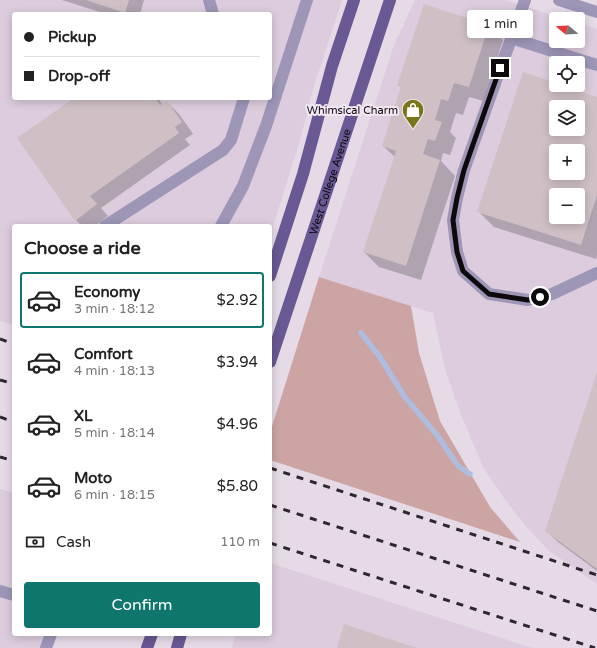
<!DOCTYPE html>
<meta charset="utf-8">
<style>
:root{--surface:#fff;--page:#f2f2f2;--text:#222;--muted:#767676;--line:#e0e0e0;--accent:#0f766e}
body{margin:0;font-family:"Varela Round",sans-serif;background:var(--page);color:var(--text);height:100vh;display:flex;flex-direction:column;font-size:15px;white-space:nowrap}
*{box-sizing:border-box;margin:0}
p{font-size:13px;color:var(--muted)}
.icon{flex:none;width:22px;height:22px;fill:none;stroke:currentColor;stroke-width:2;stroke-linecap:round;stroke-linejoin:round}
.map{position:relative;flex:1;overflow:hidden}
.sheet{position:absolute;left:12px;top:224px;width:260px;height:412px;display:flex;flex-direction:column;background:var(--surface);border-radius:4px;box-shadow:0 2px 10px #0003}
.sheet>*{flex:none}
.top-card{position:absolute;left:12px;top:12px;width:260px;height:88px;border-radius:4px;box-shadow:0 2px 10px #0003;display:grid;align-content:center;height:88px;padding:0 12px;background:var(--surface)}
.needle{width:26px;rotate:288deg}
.tools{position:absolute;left:549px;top:12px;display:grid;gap:8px}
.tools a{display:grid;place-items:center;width:36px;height:36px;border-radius:4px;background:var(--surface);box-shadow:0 2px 10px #0003;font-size:20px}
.end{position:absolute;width:18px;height:18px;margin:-9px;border:5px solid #0d0a0e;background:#fff;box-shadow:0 0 0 2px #fff}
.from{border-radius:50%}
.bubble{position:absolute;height:28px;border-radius:4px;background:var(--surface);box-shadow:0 2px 10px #0003;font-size:13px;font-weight:600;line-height:28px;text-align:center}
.top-card b{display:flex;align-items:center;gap:14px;height:38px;font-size:15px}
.top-card b+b{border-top:1px solid var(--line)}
.top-card i{width:10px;height:10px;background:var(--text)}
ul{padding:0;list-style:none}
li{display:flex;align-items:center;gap:12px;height:56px;margin:0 8px 6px;padding:0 4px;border:2px solid transparent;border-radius:4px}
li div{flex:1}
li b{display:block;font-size:15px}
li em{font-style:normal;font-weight:600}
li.on{border-color:var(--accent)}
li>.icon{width:36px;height:36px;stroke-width:1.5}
h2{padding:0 12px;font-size:18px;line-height:48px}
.pay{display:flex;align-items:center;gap:10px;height:44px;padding:0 12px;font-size:15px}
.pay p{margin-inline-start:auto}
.primary-button{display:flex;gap:8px;margin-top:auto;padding:8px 12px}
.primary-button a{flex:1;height:46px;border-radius:4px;background:var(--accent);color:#fff;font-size:16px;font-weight:600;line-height:46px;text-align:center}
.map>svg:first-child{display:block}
</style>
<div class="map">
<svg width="597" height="648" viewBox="0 0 597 648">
<rect width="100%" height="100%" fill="#e5dae6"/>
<path fill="#dcccdd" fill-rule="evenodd" d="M0,0H342L313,89L301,137L270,236V226H14V325L0,321ZM14,14H270V98H14Z
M415,0H505L565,19H556V41H578V23L597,29V584L548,550L525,525L506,501L484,469L461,415L445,369L433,313L319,277L394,45ZM556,63H578V85H556ZM556,107H578V129H556ZM556,151H578V173H556ZM556,195H578V217H556Z
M0,489L14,493V634H46L42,648H0Z
M270,563L532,648H232L236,634H270Z"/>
<path fill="#cca4a3" d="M319,277L411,306L419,353L440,421L490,507L520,542L270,460V433Z"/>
<path fill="#0003" fill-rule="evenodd" d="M62,0H144L140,14H106Z
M488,26L503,40L484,101L469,97L463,115L456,113L450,132L456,138L450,155L443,153L441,161L455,176L421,280L379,267L364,252L395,157L383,146L402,88L398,85Z
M556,84L597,98V255L596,259L494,227L479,212ZM556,107H578V129H556ZM556,151H578V173H556ZM556,195H578V217H556Z
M76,98H158L163,105L167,102L179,114L193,134L185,139L190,145L101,208L108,216L95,226H82L76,220L19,138Z
M597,374V571L558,542L546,531Z"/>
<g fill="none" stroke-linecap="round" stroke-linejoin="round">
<path stroke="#aebcde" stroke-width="5.5" d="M361,333L380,357L404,396L437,435L458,466L470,474"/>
</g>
<path fill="#d0c0c6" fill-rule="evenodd" d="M86,0H129L125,13Z
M424,4L489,25L469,87L454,83L448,101L441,99L435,120L442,122L435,141L428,139L423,154L440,160L406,266L363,252L396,151L382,146L401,86L397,85Z
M523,72L556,83V85H561L597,97V195L581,245L477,212ZM556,107H578V129H556ZM556,151H578V173H556ZM556,195H578V217H556Z
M74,98H155L160,105L167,101L182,122L175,127L179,133L90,196L97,204L75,221L17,138Z
M597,372V569L545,531Z
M344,624L417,648H337Z"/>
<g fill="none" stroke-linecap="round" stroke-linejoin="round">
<path stroke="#9d96b7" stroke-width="12" d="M209,0L213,14
M525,0L464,170L457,198L453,220L457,252L463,271L489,294L528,300L552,294L597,273
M559,0L597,12
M511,38L597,65
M105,226L223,150L231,140L244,98
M221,226L243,186L266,126L307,0
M0,591L14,595
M46,648L51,634"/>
<g stroke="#685893" stroke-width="12">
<path d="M270,276L303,174L332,66L354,0"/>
<path id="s1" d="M270,362L390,0"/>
<path d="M147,648L152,634"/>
<path d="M177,648L181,634"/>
</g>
<path stroke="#2c282d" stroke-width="3" stroke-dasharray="7 7" stroke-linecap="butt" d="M0,339L14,344
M0,380L14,384
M0,417L14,422
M0,457L14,461
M270,468L597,575
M270,505L597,611
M270,543L595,648"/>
</g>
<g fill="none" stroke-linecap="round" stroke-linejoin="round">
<path stroke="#0d0a0e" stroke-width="5" d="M500,68L464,170L457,198L453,220L457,252L463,271L489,294L528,300L540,297"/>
</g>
<defs>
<g id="shop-pin" transform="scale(1.15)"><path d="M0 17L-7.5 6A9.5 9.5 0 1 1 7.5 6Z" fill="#797519" stroke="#f3e7f3"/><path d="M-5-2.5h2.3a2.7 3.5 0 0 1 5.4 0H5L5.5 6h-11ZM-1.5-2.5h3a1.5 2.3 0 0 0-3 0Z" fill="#fff"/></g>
</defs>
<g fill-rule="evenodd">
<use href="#shop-pin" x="413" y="110"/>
</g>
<g text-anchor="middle" stroke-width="4" stroke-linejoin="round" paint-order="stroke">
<g font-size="11" fill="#0d0a0e" stroke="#f3e7f3" text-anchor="end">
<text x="398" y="114">Whimsical Charm</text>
</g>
<g font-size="11" fill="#0d0a0e" stroke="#f3e7f3">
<text dy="4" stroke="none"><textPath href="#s1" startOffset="190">West College Avenue</textPath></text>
</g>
</g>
</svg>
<div class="tools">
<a><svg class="needle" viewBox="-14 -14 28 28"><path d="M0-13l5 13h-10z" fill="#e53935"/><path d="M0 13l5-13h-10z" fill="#767676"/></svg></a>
<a><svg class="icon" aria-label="locate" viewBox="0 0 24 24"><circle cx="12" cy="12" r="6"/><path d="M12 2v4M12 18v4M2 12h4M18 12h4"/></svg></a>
<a><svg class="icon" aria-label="layers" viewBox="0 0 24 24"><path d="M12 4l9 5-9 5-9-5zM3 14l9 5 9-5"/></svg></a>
<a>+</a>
<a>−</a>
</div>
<i class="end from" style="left:540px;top:297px"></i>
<i class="end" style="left:500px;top:68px"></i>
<div class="bubble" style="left:467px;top:10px;width:66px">1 min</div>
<div class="top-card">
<b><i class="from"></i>Pickup</b>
<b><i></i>Drop-off</b>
</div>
<section class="sheet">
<h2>Choose a ride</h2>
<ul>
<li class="on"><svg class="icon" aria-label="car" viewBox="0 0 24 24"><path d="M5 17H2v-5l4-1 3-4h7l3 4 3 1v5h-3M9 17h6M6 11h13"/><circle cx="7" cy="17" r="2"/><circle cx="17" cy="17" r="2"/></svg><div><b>Economy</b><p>3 min · 18:12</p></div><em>$2.92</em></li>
<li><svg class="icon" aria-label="car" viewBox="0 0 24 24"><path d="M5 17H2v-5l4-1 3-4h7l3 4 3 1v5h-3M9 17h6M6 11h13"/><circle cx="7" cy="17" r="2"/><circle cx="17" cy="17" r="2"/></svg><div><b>Comfort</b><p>4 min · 18:13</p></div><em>$3.94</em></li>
<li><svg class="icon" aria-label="car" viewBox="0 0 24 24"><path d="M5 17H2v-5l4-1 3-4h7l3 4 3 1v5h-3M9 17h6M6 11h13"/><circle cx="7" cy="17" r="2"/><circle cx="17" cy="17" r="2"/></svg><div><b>XL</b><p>5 min · 18:14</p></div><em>$4.96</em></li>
<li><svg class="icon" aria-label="car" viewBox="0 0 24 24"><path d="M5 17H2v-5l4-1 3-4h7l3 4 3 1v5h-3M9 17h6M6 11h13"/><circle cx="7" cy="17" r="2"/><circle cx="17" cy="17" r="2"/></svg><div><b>Moto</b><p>6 min · 18:15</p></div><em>$5.80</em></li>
</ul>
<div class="pay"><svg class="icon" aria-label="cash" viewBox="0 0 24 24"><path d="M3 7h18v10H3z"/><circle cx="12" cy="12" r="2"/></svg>Cash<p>110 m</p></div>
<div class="primary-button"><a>Confirm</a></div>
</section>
</div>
